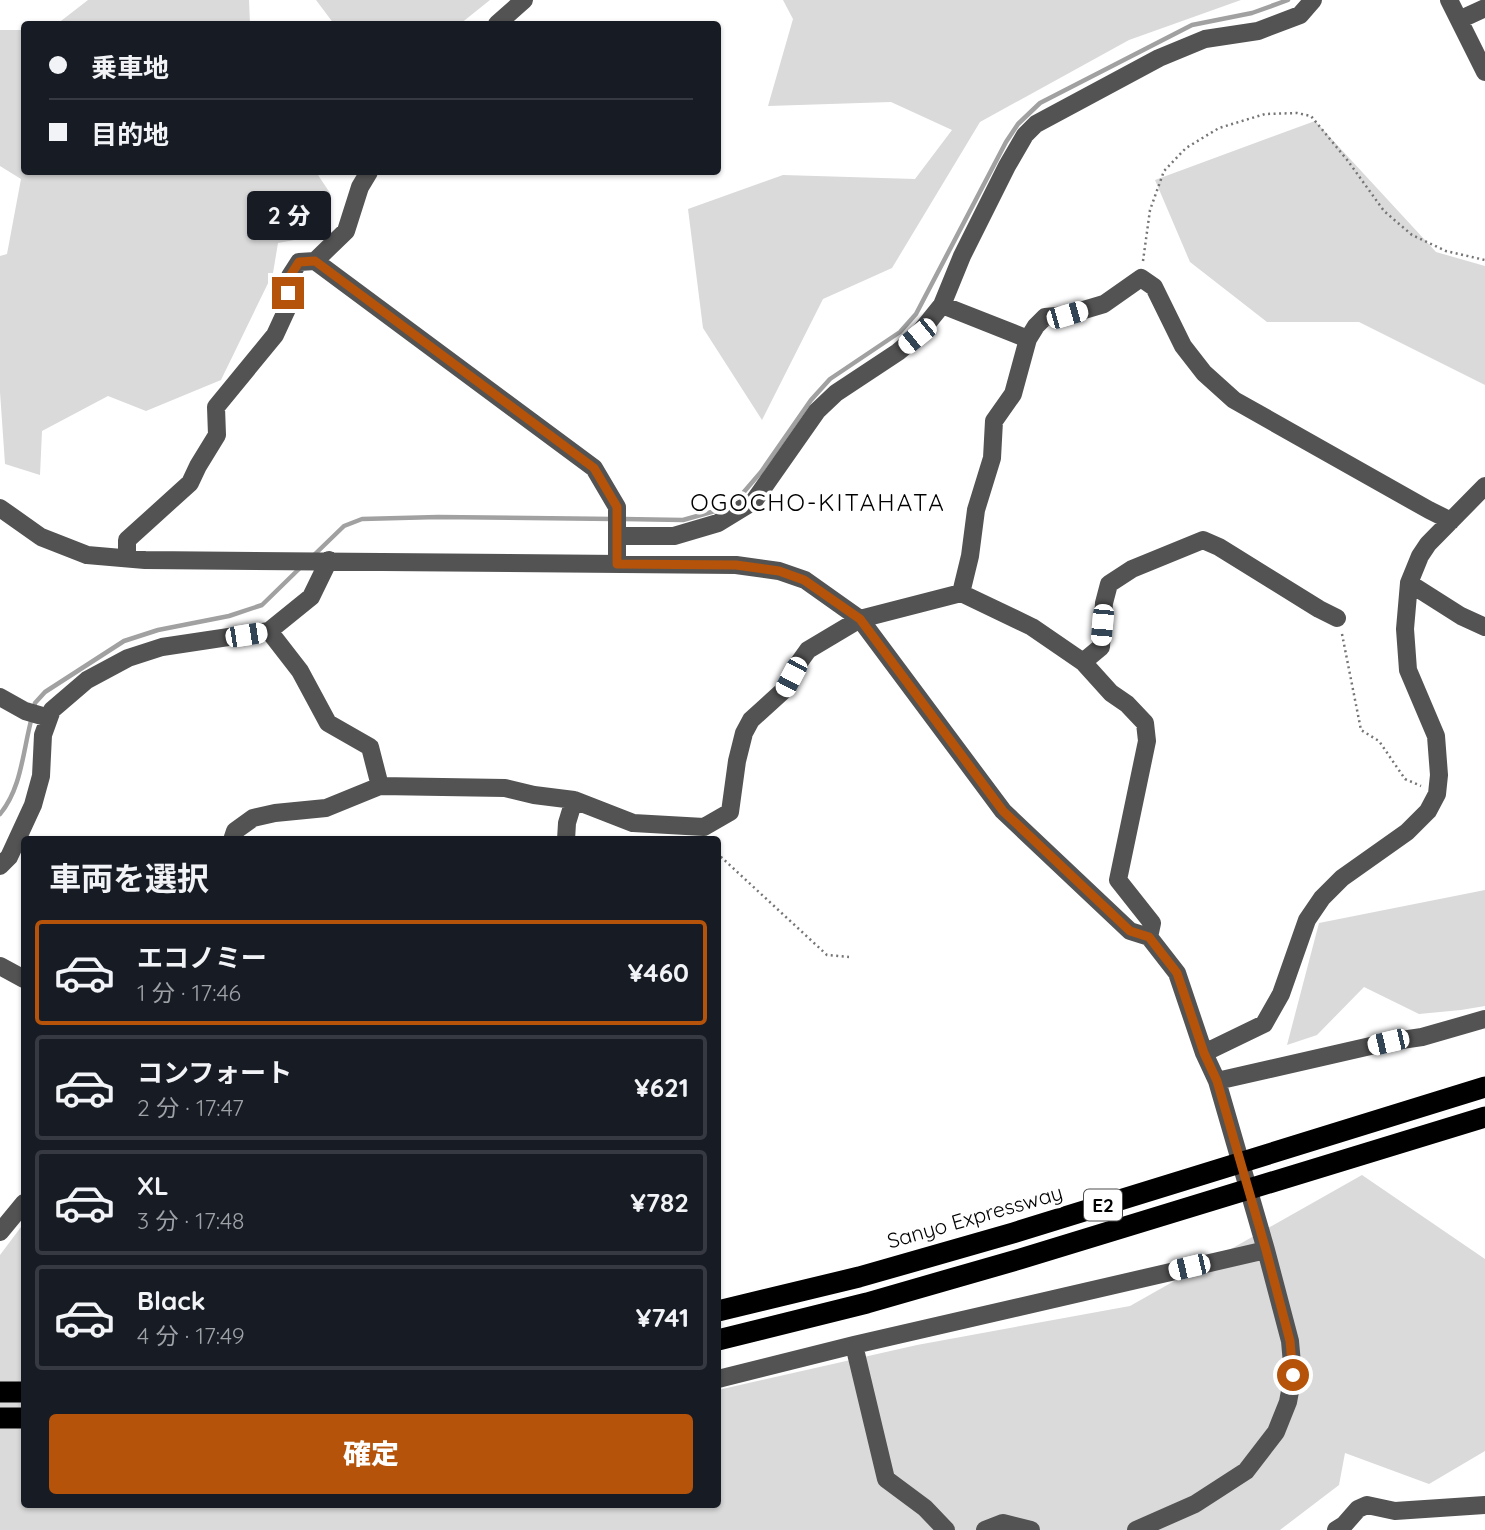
<!DOCTYPE html>
<html lang="ja">
<meta charset="utf-8">
<style>
:root{--surface:#171b24;--page:#242831;--text:#f1f3f6;--muted:#9ea1a6;--line:#363941;--accent:#b45309}
body{margin:0;font-family:Quicksand,"Noto Sans JP",sans-serif;background:var(--page);color:var(--text);height:100vh;display:flex;flex-direction:column;font-size:26px;white-space:nowrap}
*{box-sizing:border-box;margin:0}
p{font-size:23px;color:var(--muted)}
.icon{flex:none;width:38px;height:38px;fill:none;stroke:currentColor;stroke-width:2;stroke-linecap:round;stroke-linejoin:round}
.map{position:relative;flex:1;overflow:hidden}
.side{position:absolute;left:21px;top:836px;width:700px;height:672px;display:flex;flex-direction:column;background:var(--surface);border-radius:7px;box-shadow:0 2px 5px #0004}
.side>*{flex:none}
.guide{position:absolute;left:21px;top:21px;width:700px;height:154px;border-radius:7px;box-shadow:0 2px 5px #0004;display:grid;align-content:center;height:154px;padding:0 28px;background:var(--surface)}
.end{position:absolute;width:32px;height:32px;margin:-16px;border:9px solid #b45309;background:#fff;box-shadow:0 0 0 4px #fff}
.from{border-radius:50%}
.bubble{position:absolute;height:49px;border-radius:7px;background:var(--surface);box-shadow:0 2px 5px #0004;font-size:23px;font-weight:800;line-height:49px;text-align:center}
.car{position:absolute;width:21px;height:42px;margin:-21px -10px;border-radius:9px;box-shadow:0 0 5px 2px #0007;background:linear-gradient(#fff 24%,#345 0 40%,#fff 0 76%,#345 0 86%,#fff 0)}
.guide b{display:flex;align-items:center;gap:24px;height:66px;font-size:26px}
.guide b+b{border-top:2px solid var(--line)}
.guide i{width:18px;height:18px;background:var(--text)}
ul{padding:0;list-style:none}
li{display:flex;align-items:center;gap:21px;height:105px;margin:0 14px 10px;padding:0 14px;border:4px solid var(--line);border-radius:7px}
li div{flex:1}
li b{display:block;font-size:26px}
li em{font-style:normal;font-weight:800}
li.on{border-color:var(--accent)}
li>.icon{width:63px;height:63px;stroke-width:1.5}
h2{padding:0 28px;font-size:32px;line-height:84px}
.primary-button{display:flex;gap:14px;margin-top:auto;padding:14px 28px}
.primary-button a{flex:1;height:80px;border-radius:7px;background:var(--accent);color:#fff;font-size:28px;font-weight:800;line-height:80px;text-align:center}
.map>svg:first-child{display:block}
</style>
<div class="map">
<svg width="1485" height="1530" viewBox="0 0 1485 1530">
<rect width="100%" height="100%" fill="#fff"/>
<path fill="#dadada" d="M88,0H249L250,24H57Z
M316,0H490L460,24H334Z
M783,0H1241L1129,40L980,122L892,268L823,299L762,420L703,328L688,209L783,175L915,179L952,130L891,102L768,106L793,19Z
M0,30H24V172H316L330,193L305,238L278,243L273,273L221,380L146,411L108,396L42,431L40,475L5,464L0,392V256L7,254L21,179L0,166Z
M1315,121L1436,252L1485,266V385L1359,322H1267L1190,262L1155,180Z
M1485,890V1006L1461,1010L1419,1014L1364,987L1317,1035L1287,1045L1319,923Z
M1362,1175L1485,1259V1451L1429,1484L1345,1453L1339,1485L1280,1530H0V1255L24,1223V1505H718V1390L917,1345L1130,1306Z"/>
<g fill="none" stroke-linecap="round" stroke-linejoin="round">
<path stroke="#a1a1a1" stroke-width="4.5" d="M623,519L683,520L715,511L743,493L761,472L811,400L830,379L900,332L916,314L1006,142L1018,124L1040,103L1192,25L1252,13L1288,0
M314,555L344,526L362,519L438,517L614,519
M34,708L35,703L45,692L124,641L158,630L229,616L262,605L302,566
M0,814C22,788 23,749 32,717"/>
<path stroke="#757575" stroke-width="2.5" stroke-dasharray="2 3.5" stroke-linecap="butt" d="M1143,261L1150,210L1164,171L1186,148L1219,128L1265,114L1297,113L1311,116L1348,161L1384,211L1412,235L1446,251L1485,260
M1342,634L1361,730L1379,741L1405,779L1421,786
M718,852L720,856L827,955L849,957"/>
<path stroke="#535353" stroke-width="18" d="M1449,0L1485,72
M1459,20L1485,8
M497,24L524,0
M369,172L360,187L346,231L315,261L594,468L617,507V564
M942,305L1028,339
M0,508L41,537L87,555L145,560L736,565L779,571L805,580L860,619L1003,811L1130,931L1149,937L1177,973L1204,1053L1217,1081L1266,1250L1290,1341L1293,1375L1288,1402L1276,1432L1246,1471L1195,1504L1136,1530
M617,536H674L718,523L754,501L817,411L836,393L898,352L917,336L942,305L962,256L1007,166L1025,135L1036,124L1159,58L1205,39L1258,31L1300,15L1313,0
M127,558V540L190,483L198,466L217,435L216,407L275,335L287,309L290,276L299,262L315,261
M1409,583L1461,616L1485,627
M961,593L1032,627L1083,662L1111,693L1127,704L1145,723L1147,741L1118,880L1152,923L1149,937
M269,631L300,671L328,723L370,747L380,786
M1083,662L1101,647L1104,603L1109,584L1132,569L1203,540L1219,547L1319,609L1337,618
M0,697L25,711L49,718
M574,800L633,823L704,827L730,812L737,761L744,733L751,720L784,690L798,664L808,650L860,619L961,593L970,556L976,510L992,458L994,421L1013,394L1028,339L1036,326L1045,317L1067,315L1104,304L1141,278L1154,287L1183,346L1204,373L1234,400L1429,510L1451,521
M232,840L235,831L253,818L275,813L326,808L380,786L505,788L534,795L574,800L567,823L566,840
M0,866L9,857L33,805L41,776L43,735L52,710L87,680L128,658L162,647L269,631L311,597L329,560
M0,966L24,979
M1204,1053L1264,1024L1281,994L1307,920L1322,898L1342,878L1407,832L1428,811L1437,794L1439,775L1436,736L1408,670L1405,629L1409,583L1420,556L1428,544L1485,486
M1217,1081L1388,1042L1422,1037L1485,1019
M0,1232L24,1203
M854,1345L886,1479L925,1508L946,1530
M718,1379L854,1345L1266,1250
M985,1530L1003,1523L1031,1530
M1336,1530L1344,1525L1358,1509L1367,1505L1395,1511L1485,1505"/>
<path stroke="#000" stroke-width="21" d="M718,1311L859,1277L1013,1233L1485,1087
M718,1340L867,1303L1020,1259L1485,1117
M0,1392H24
M0,1418H24"/>
</g>
<g fill="none" stroke-linecap="round" stroke-linejoin="round">
<path stroke="#b45309" stroke-width="9" d="M288,293L290,276L299,262L315,261L594,468L617,507V564L736,565L779,571L804,580L860,619L1003,811L1130,931L1149,937L1177,973L1204,1053L1217,1081L1266,1250L1290,1341L1293,1375"/>
</g>
<g text-anchor="middle" stroke-width="7" stroke-linejoin="round" paint-order="stroke">
<rect fill="#fff" stroke="#4c4c4c" stroke-width="2" x="1084" y="1189.5" width="38" height="31" rx="5"/>
<g font-size="19" font-weight="bold" fill="#000">
<text x="1103" y="1212">E2</text>
</g>
<g font-size="21" fill="#000" stroke="#fff">
<text transform="translate(975 1217) rotate(-16)" y="7">Sanyo Expressway</text>
</g>
<g font-size="24" letter-spacing="2" fill="#000" stroke="#fff">
<text x="818" y="511">OGOCHO-KITAHATA</text>
</g>
</g>
</svg>
<i class="end from" style="left:1293px;top:1375px"></i>
<i class="end" style="left:288px;top:293px"></i>
<div class="bubble" style="left:247px;top:191px;width:84px">2 分</div>
<i class="car" style="left:1067px;top:315px;rotate:74deg"></i>
<i class="car" style="left:917px;top:336px;rotate:231deg"></i>
<i class="car" style="left:1102px;top:625px;rotate:185deg"></i>
<i class="car" style="left:246px;top:635px;rotate:81deg"></i>
<i class="car" style="left:791px;top:677px;rotate:208deg"></i>
<i class="car" style="left:1388px;top:1042px;rotate:257deg"></i>
<i class="car" style="left:1189px;top:1267px;rotate:257deg"></i>
<div class="guide">
<b><i class="from"></i>乗車地</b>
<b><i></i>目的地</b>
</div>
<section class="side">
<h2>車両を選択</h2>
<ul>
<li class="on"><svg class="icon" aria-label="car" viewBox="0 0 24 24"><path d="M5 17H2v-5l4-1 3-4h7l3 4 3 1v5h-3M9 17h6M6 11h13"/><circle cx="7" cy="17" r="2"/><circle cx="17" cy="17" r="2"/></svg><div><b>エコノミー</b><p>1 分 · 17:46</p></div><em>¥460</em></li>
<li><svg class="icon" aria-label="car" viewBox="0 0 24 24"><path d="M5 17H2v-5l4-1 3-4h7l3 4 3 1v5h-3M9 17h6M6 11h13"/><circle cx="7" cy="17" r="2"/><circle cx="17" cy="17" r="2"/></svg><div><b>コンフォート</b><p>2 分 · 17:47</p></div><em>¥621</em></li>
<li><svg class="icon" aria-label="car" viewBox="0 0 24 24"><path d="M5 17H2v-5l4-1 3-4h7l3 4 3 1v5h-3M9 17h6M6 11h13"/><circle cx="7" cy="17" r="2"/><circle cx="17" cy="17" r="2"/></svg><div><b>XL</b><p>3 分 · 17:48</p></div><em>¥782</em></li>
<li><svg class="icon" aria-label="car" viewBox="0 0 24 24"><path d="M5 17H2v-5l4-1 3-4h7l3 4 3 1v5h-3M9 17h6M6 11h13"/><circle cx="7" cy="17" r="2"/><circle cx="17" cy="17" r="2"/></svg><div><b>Black</b><p>4 分 · 17:49</p></div><em>¥741</em></li>
</ul>
<div class="primary-button"><a>確定</a></div>
</section>
</div>
